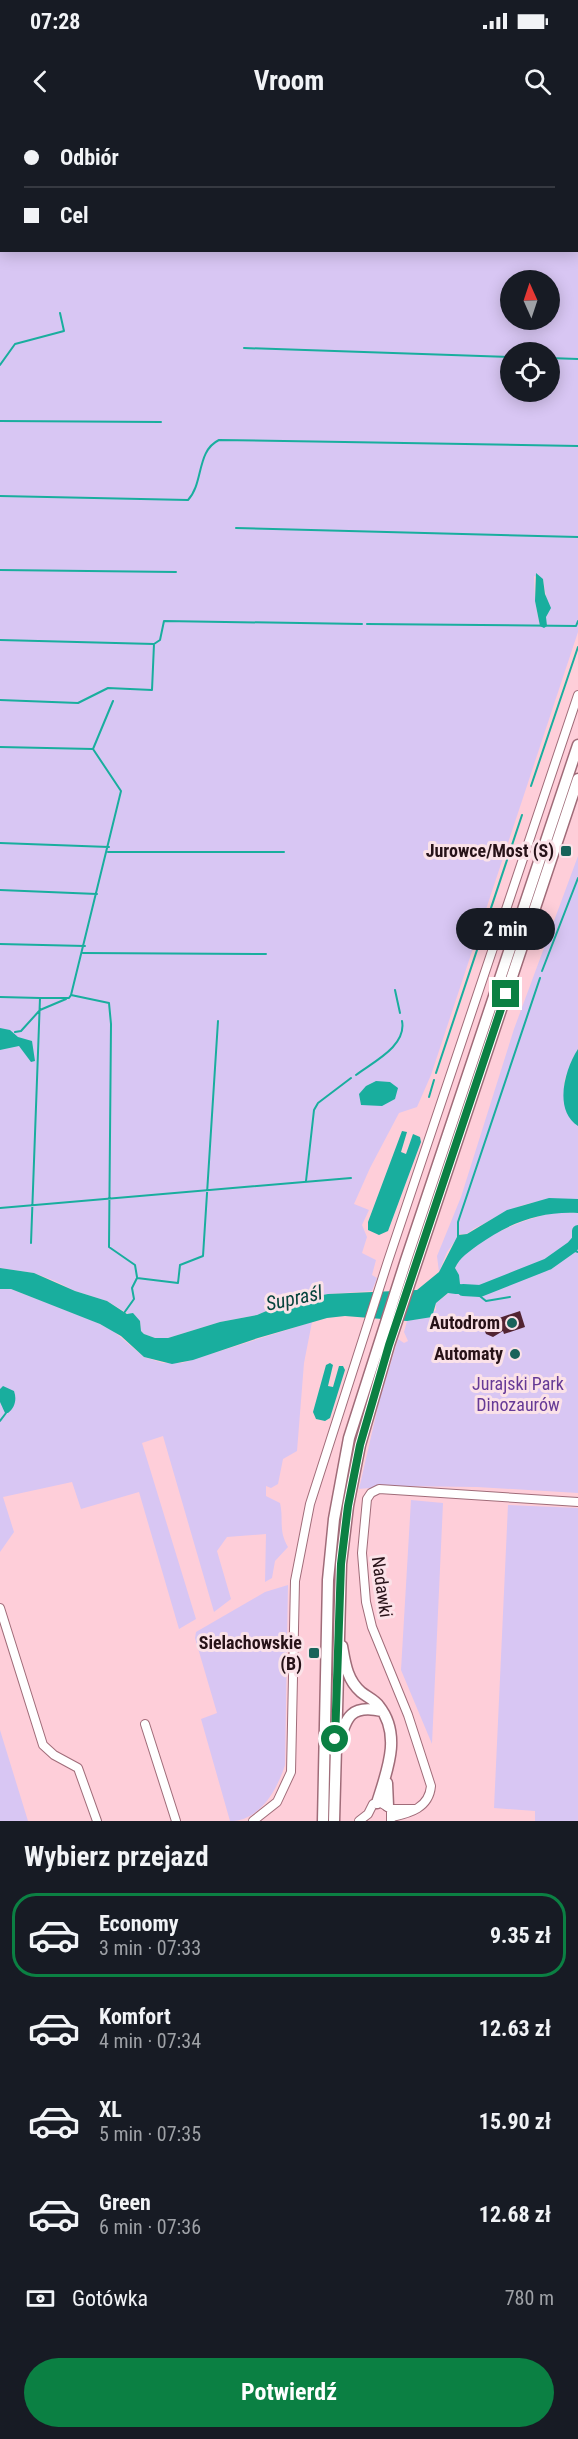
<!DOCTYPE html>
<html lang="pl">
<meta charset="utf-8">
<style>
:root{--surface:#171b24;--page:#242831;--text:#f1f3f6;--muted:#9ea1a6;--line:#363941;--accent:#0b8043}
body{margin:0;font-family:"Roboto Condensed",sans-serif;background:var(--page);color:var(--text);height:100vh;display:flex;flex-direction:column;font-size:22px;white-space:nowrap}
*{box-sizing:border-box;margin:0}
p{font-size:20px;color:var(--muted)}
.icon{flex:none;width:33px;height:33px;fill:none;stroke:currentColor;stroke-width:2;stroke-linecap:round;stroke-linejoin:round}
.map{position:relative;height:1701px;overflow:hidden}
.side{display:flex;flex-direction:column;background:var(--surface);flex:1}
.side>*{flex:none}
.top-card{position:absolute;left:0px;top:0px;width:579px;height:132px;box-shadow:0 3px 15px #0003;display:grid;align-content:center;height:132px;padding:0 24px;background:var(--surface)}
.needle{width:39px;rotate:357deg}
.controls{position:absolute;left:500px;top:150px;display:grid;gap:12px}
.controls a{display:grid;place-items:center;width:60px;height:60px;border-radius:50%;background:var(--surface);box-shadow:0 3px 15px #0003;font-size:30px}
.end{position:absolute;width:27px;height:27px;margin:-14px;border:8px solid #0b8043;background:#fff;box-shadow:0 0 0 3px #fff}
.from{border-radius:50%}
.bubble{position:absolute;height:42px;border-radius:21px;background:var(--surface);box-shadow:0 3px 15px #0003;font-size:20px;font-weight:700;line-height:42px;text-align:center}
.top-card b{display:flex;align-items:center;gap:21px;height:57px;font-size:22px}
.top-card b+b{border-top:2px solid var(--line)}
.top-card i{width:15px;height:15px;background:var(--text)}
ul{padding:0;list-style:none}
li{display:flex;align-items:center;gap:18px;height:84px;margin:0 12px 9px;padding:0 12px;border:3px solid transparent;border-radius:24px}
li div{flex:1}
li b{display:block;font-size:22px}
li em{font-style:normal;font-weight:700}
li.current{border-color:var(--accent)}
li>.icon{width:54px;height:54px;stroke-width:1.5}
h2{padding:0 24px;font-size:27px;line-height:72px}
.pay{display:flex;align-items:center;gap:15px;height:66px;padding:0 24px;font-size:22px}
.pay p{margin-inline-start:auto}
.action{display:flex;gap:12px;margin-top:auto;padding:12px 24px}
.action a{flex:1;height:69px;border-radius:36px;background:var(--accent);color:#fff;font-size:24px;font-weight:700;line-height:69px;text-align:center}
.status{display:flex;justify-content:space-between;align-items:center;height:42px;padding:0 30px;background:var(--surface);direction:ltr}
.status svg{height:16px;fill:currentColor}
header{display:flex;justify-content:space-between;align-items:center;height:78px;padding:0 24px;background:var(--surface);font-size:27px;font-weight:700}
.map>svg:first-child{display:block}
</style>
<div class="status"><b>07:28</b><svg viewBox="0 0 49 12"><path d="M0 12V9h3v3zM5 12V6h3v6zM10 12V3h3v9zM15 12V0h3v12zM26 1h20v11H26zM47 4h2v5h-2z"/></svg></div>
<header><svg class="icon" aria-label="back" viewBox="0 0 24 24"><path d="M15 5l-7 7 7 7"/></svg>Vroom<svg class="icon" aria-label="search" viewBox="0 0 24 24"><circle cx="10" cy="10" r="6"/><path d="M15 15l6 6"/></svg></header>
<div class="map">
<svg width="578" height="1701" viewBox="0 0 578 1701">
<rect width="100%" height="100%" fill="#feced9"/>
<path fill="#d8c6f3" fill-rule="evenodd" d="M0,0H578V512L431,955L417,987L399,993L370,1048L354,1084L369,1090L362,1105L367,1117L362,1133L376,1140L372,1155L377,1158L372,1171L328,1174L290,1181L257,1195L220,1202L168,1218H155L144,1214L141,1211L140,1201L107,1181L75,1171L55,1161L34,1153L0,1148ZM2,2H578V130H2ZM510,160H549V200H510ZM510,232H549V272H510ZM534,456L543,459C546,477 551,491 540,506L535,481Z
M578,736V929L565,958L564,965L566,986L578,1006V1079C542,1078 518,1083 487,1102C480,1106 473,1108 467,1114H460L447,1132L439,1152L437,1136L461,1077L514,909Z
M557,1092L578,1093V1373L477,1367L391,1366L359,1369L379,1282L398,1219L404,1223L408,1221L404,1212L407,1201L428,1197L436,1190V1183L460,1164L455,1148C466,1120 529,1097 557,1092Z
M0,1169H11L91,1200L112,1210L144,1237L163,1243H182L312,1202L304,1243L297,1331L283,1339L278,1364L271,1368L266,1366V1376L280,1383C284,1401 278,1410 288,1427L275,1441L272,1458L265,1462L266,1414L227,1417L217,1431L231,1479L214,1492L163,1316L142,1323L196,1499L179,1509L139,1372L81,1389L72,1362L3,1377L14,1412L0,1432Z
M411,1380L443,1383L432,1624L401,1550Z
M508,1385L578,1388V1701H535V1691L494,1688Z
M288,1465L285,1645C277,1670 260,1701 230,1701L201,1599L217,1593L195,1518L196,1512L265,1472Z
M0,1610L28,1701H0Z"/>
<path fill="#19ae9e" d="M536,453L543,459L545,474L551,488L546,497L547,506L544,508L540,506L535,481Z
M0,908L10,910L18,917L32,921L35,941L31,942L19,926L0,930Z
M578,929V1006C553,990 565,949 578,929Z
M376,961L390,962L398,968L395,979L382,986L361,985L359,974L366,966Z
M402,1011L407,1012L401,1032L406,1034L413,1014L420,1017L421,1022L388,1111L379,1115L368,1110V1102Z
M549,1078L578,1079V1093C540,1091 509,1103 478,1125C469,1132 460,1137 455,1148L459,1155L460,1164L478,1170V1175C468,1174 458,1175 448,1173L436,1183L432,1197L407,1201L345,1196L327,1198L258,1218L193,1240L172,1244L144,1237L121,1216L100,1204L11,1169H0V1148L34,1153L75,1171L107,1181L127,1194L133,1193L140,1201L141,1211L144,1214L155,1218H168L220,1202L257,1195L290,1181L328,1174L417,1170L439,1152L458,1115L467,1114L507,1090Z
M330,1243L333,1245L328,1266L333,1267L339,1246H343L345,1250L330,1298L325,1301L316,1299L313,1292L326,1245Z
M3,1266L14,1271C17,1279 15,1288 8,1293H5L0,1282V1269Z"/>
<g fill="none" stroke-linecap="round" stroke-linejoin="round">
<path stroke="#19ae9e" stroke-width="2" d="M244,228L510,237
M549,238L578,239
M0,245L15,224L64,211L60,193
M0,301L161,302
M0,376L188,380C204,363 196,331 219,320L578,326
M236,408L578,417
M0,450L176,452
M367,504L576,506L578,501
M0,520L154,524L160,520L164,501L362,504
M0,580L78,583L108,568L152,570L154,524
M0,627L93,629L113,581
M531,666L578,527
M0,723L109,727
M108,732H284
M0,770L97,774
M0,824L85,826
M83,833L266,834
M542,851L578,758
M395,870L400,893
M71,875L109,883L111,904L109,1127L135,1145L137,1157
M0,877L40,878
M15,912L21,911L40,890L66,879
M436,953L522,695
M356,955C373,942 407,926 402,901
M429,977L434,960
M306,1061L314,990L318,983L351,958
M0,1088L351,1058
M458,1118V1102L540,858
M31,1123L40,878H69L71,875L121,671L93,629
M570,1129L578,1132
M476,1173L486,1181L510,1177
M124,1193L134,1179L132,1168L137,1158L178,1163L180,1145L203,1136L218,901
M0,1301L6,1293"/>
<path stroke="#19ae9e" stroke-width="12" d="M463,1170L480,1171L548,1144L572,1127L578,1120V1111"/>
</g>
<path fill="#522432" d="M520,1191L525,1207L504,1214L503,1211L493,1217L486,1214L484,1209L488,1203L501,1204L499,1198Z"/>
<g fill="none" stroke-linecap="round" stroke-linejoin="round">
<g stroke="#a06c79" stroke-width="10">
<path id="minor" d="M0,1488L43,1625L54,1635L78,1648L97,1701
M145,1604L176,1701
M391,1689H414
M392,1697C410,1693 429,1688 431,1666L408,1595L372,1507L366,1482L362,1433L367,1379L371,1373L379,1369L578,1382
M253,1701L277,1682L291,1652L295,1461L310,1384L388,1141L578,575
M359,1701L368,1694L373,1684L381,1683L391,1689V1701"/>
</g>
<g stroke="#a06c79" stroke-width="13">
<path id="highway" d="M342,1526C345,1543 347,1560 361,1572C367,1577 375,1580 379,1586C402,1615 387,1651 377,1683
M339,1623C346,1597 351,1584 382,1591
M387,1663L388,1686
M323,1701L328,1460L334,1399L349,1318L406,1140L578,625
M334,1701L341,1444L348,1386L360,1325L389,1225L578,659"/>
</g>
<use href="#minor" stroke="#fff" stroke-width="8"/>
<use href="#highway" stroke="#fff" stroke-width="10"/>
</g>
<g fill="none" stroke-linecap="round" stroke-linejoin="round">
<path stroke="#0b8043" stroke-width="8" d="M335,1619L341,1444L348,1386L360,1325L389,1225L506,874"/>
</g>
<g fill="#18635a" stroke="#fbe2e8" stroke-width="2">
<rect x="560" y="725" width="12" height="12" rx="3"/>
<circle cx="512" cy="1203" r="6"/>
<circle cx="515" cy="1234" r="6"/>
<rect x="308" y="1527" width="12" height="12" rx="3"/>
</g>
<g text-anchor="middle" stroke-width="6" stroke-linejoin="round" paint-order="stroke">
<g font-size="18" font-weight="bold" fill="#271218" stroke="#fbe2e8" text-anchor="end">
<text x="554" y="737">Jurowce/Most (S)</text>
<text x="500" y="1209">Autodrom</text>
<text x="503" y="1240">Automaty</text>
<text x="302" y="1529">Sielachowskie<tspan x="302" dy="21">(B)</tspan></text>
</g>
<g font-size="18" fill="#663a96" stroke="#fbe2e8">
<text x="518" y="1270">Jurajski Park<tspan x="518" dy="21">Dinozaurów</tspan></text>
</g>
<g font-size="18" fill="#271218" stroke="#fbe2e8">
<text transform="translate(382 1467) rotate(82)" y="6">Nadawki</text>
</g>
<g font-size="20" font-style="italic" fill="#06433c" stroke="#fbe2e8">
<text transform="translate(294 1178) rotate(-12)" y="7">Supraśl</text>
</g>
</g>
</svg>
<div class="controls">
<a><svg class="needle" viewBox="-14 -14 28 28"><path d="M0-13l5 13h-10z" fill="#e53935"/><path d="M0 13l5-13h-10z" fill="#9ea1a6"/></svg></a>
<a><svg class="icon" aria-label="locate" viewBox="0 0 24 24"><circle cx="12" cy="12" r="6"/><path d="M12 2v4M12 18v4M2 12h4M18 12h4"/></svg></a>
</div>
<i class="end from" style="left:335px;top:1619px"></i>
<i class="end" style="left:506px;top:874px"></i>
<div class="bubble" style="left:456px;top:788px;width:99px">2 min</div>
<div class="top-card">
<b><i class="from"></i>Odbiór</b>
<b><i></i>Cel</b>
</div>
</div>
<section class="side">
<h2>Wybierz przejazd</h2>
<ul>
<li class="current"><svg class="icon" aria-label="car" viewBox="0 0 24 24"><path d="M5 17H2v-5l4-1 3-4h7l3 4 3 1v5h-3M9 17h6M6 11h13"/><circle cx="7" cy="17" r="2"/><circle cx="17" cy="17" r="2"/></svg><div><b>Economy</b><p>3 min · 07:33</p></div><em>9.35 zł</em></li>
<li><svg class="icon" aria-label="car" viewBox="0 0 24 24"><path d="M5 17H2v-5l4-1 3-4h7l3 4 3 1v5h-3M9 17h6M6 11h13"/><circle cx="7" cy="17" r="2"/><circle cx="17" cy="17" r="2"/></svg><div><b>Komfort</b><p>4 min · 07:34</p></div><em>12.63 zł</em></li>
<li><svg class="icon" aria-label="car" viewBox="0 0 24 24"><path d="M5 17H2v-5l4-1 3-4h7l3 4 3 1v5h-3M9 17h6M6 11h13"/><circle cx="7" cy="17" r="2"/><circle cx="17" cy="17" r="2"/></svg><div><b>XL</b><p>5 min · 07:35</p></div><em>15.90 zł</em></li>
<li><svg class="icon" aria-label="car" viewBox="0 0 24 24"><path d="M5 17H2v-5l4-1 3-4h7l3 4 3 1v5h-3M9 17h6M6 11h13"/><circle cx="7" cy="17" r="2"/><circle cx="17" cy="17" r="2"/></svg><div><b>Green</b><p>6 min · 07:36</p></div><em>12.68 zł</em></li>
</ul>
<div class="pay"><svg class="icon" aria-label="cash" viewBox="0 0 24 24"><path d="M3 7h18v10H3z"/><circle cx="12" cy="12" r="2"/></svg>Gotówka<p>780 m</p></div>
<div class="action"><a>Potwierdź</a></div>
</section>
